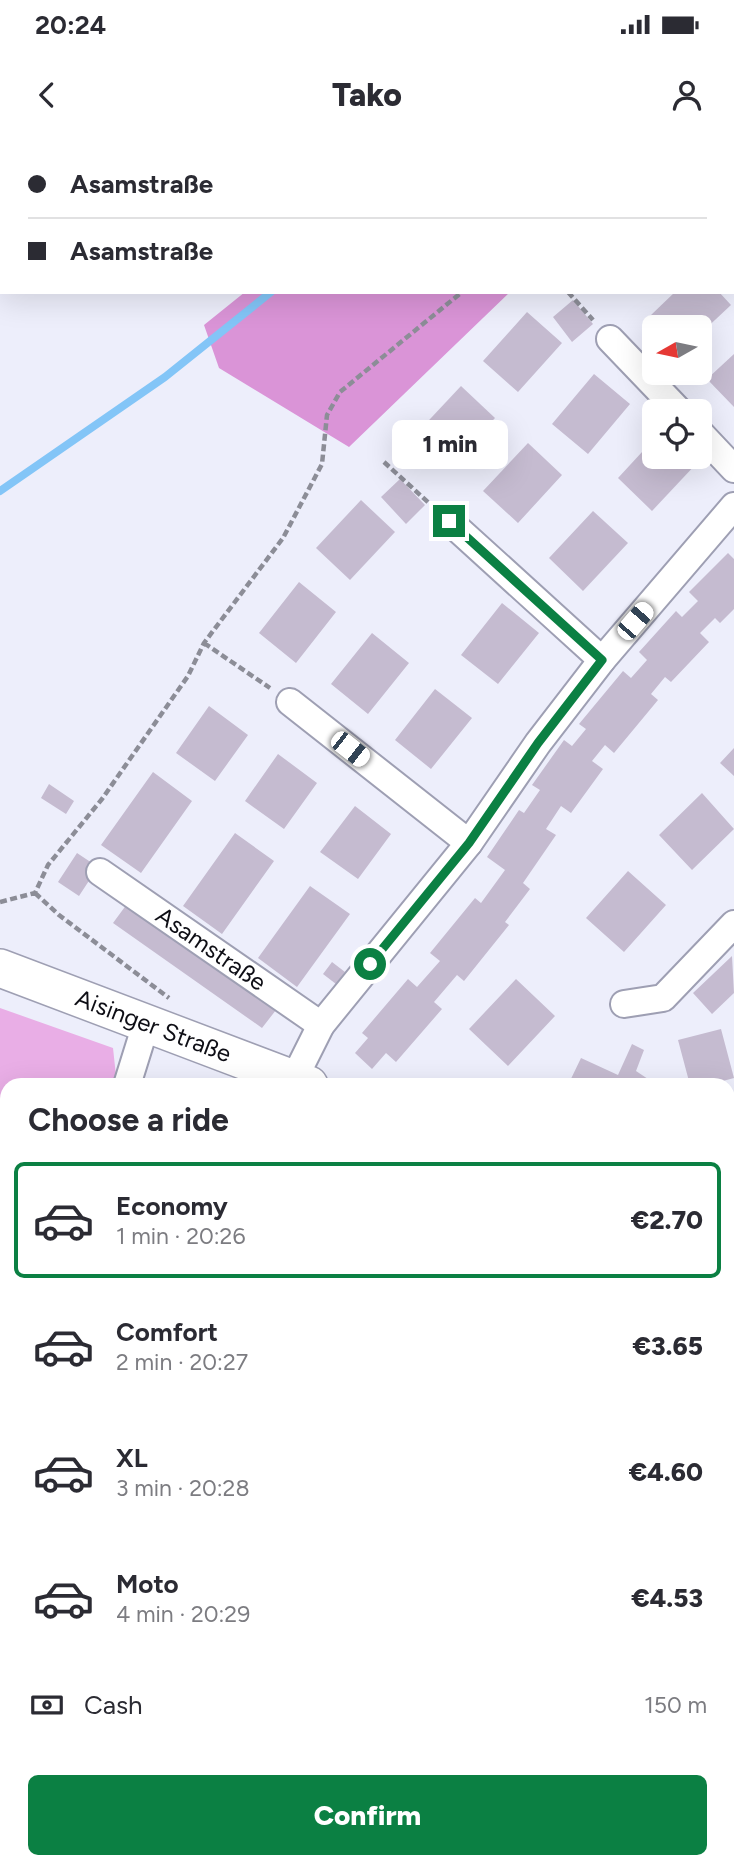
<!DOCTYPE html>
<meta charset="utf-8">
<style>
:root{--surface:#fff;--page:#f2f2f3;--text:#2b2b33;--muted:#7c7c81;--line:#e1e1e2;--accent:#0b8043}
body{margin:0;font-family:Figtree,sans-serif;background:var(--page);color:var(--text);height:100vh;display:flex;flex-direction:column;font-size:26px;white-space:nowrap}
*{box-sizing:border-box;margin:0}
p{font-size:23px;color:var(--muted)}
.icon{flex:none;width:38px;height:38px;fill:none;stroke:currentColor;stroke-width:2;stroke-linecap:round;stroke-linejoin:round}
.map{position:relative;flex:1;overflow:hidden}
.panel{position:absolute;left:0px;top:938px;width:735px;height:791px;display:flex;flex-direction:column;background:var(--surface);border-radius:21px 21px 0 0;box-shadow:0 7px 28px #0002}
.panel>*{flex:none}
.hud{position:absolute;left:0px;top:0px;width:735px;height:154px;box-shadow:0 7px 28px #0002;display:grid;align-content:center;height:154px;padding:0 28px;background:var(--surface)}
.needle{width:46px;rotate:261deg}
.tools{position:absolute;left:642px;top:175px;display:grid;gap:14px}
.tools a{display:grid;place-items:center;width:70px;height:70px;border-radius:10px;background:var(--surface);box-shadow:0 7px 28px #0002;font-size:35px}
.end{position:absolute;width:32px;height:32px;margin:-16px;border:9px solid #0b8043;background:#fff;box-shadow:0 0 0 4px #fff}
.from{border-radius:50%}
.bubble{position:absolute;height:49px;border-radius:10px;background:var(--surface);box-shadow:0 7px 28px #0002;font-size:23px;font-weight:800;line-height:49px;text-align:center}
.car{position:absolute;width:21px;height:42px;margin:-21px -10px;border-radius:9px;box-shadow:0 0 5px 2px #0007;background:linear-gradient(#fff 24%,#345 0 40%,#fff 0 76%,#345 0 86%,#fff 0)}
.hud b{display:flex;align-items:center;gap:24px;height:66px;font-size:26px}
.hud b+b{border-top:2px solid var(--line)}
.hud i{width:18px;height:18px;background:var(--text)}
ul{padding:0;list-style:none}
li{display:flex;align-items:center;gap:21px;height:116px;margin:0 14px 10px;padding:0 14px;border:4px solid transparent;border-radius:10px}
li div{flex:1}
li b{display:block;font-size:26px}
li em{font-style:normal;font-weight:800}
li.selected{border-color:var(--accent)}
li>.icon{width:63px;height:63px;stroke-width:1.5}
h2{padding:0 28px;font-size:32px;line-height:84px}
.pay{display:flex;align-items:center;gap:18px;height:77px;padding:0 28px;font-size:26px}
.pay p{margin-inline-start:auto}
.button{display:flex;gap:14px;margin-top:auto;padding:14px 28px}
.button a{flex:1;height:80px;border-radius:10px;background:var(--accent);color:#fff;font-size:28px;font-weight:800;line-height:80px;text-align:center}
.status{display:flex;justify-content:space-between;align-items:center;height:49px;padding:0 35px;background:var(--surface);direction:ltr}
.status svg{height:19px;fill:currentColor}
header{display:flex;justify-content:space-between;align-items:center;height:91px;padding:0 28px;background:var(--surface);font-size:32px;font-weight:800}
.map>svg:first-child{display:block}
</style>
<div class="status"><b>20:24</b><svg viewBox="0 0 49 12"><path d="M0 12V9h3v3zM5 12V6h3v6zM10 12V3h3v9zM15 12V0h3v12zM26 1h20v11H26zM47 4h2v5h-2z"/></svg></div>
<header><svg class="icon" aria-label="back" viewBox="0 0 24 24"><path d="M15 5l-7 7 7 7"/></svg>Tako<svg class="icon" aria-label="person" viewBox="0 0 24 24"><circle cx="12" cy="8" r="4"/><path d="M4 21q1-7 8-7t8 7"/></svg></header>
<div class="map">
<svg width="734" height="1729" viewBox="0 0 734 1729">
<rect width="100%" height="100%" fill="#edeefb"/>
<path fill="#e9aee6" d="M0,868L113,908L117,945H7V1386L0,1388Z
M728,1528L734,1533V1585L728,1588Z
M298,1722H437L442,1729H294Z"/>
<path fill="#da94d7" d="M436,0H668L433,2Z
M245,152H510L349,307L219,228L204,185Z"/>
<g fill="none" stroke-linecap="round" stroke-linejoin="round">
<path stroke="#83c5f7" stroke-width="8" d="M458,2L460,0
M0,351L165,237L271,152"/>
</g>
<path fill="#c5bbd0" d="M675,152H719L731,165L700,194V187H662L651,175Z
M573,160L593,184L572,202L553,177Z
M527,172L562,203L518,252L483,221Z
M734,214V267L707,239Z
M594,234L630,264L588,314L552,284Z
M461,246L495,278L450,326L416,294Z
M654,299V317H690L697,323L652,371L618,338Z
M528,303L562,335L518,383L483,351Z
M400,339L425,365L406,384L381,357Z
M361,360L395,392L350,440L316,408Z
M593,371L628,403L583,451L549,418Z
M728,413L734,419V469L720,483L715,478L700,493L709,502L671,542L665,537L651,554L658,560L614,613L605,605L592,621L603,629L571,673L561,666L546,689L556,695L523,743L530,749L505,782L509,785L464,841L457,835L434,862L442,869L396,922L386,913L372,929L355,913L368,898L362,893L408,839L417,847L440,821L430,813L475,758L481,763L505,730L487,717L519,670L524,673L540,650L532,645L564,600L572,606L586,589L579,584L623,531L631,538L647,520L639,512L676,471L682,477L698,461L689,452Z
M299,442L336,472L296,523L259,493Z
M502,463L539,493L498,544L461,515Z
M372,493L409,523L368,574L331,544Z
M435,549L472,578L431,629L395,600Z
M209,566L248,595L215,641L176,613Z
M734,608V636L720,623Z
M278,614L317,643L284,689L245,661Z
M153,632L192,661L141,733L101,705Z
M49,644L74,661L66,674L41,658Z
M702,653L734,689L692,730L659,695Z
M355,666L391,694L358,739L320,712Z
M235,693L274,721L222,794L183,766Z
M77,713L98,727L79,756L58,742Z
M628,731L666,765L624,812L586,778Z
M310,746L350,774L297,847L258,818Z
M127,764L276,870L262,888L113,783Z
M732,816L734,853L712,874L693,853Z
M332,822L345,832L336,844L323,834Z
M516,839L555,876L508,926L469,889Z
M721,889L734,938L708,945H690L678,900Z
M632,904L644,910L636,931L648,939L650,945H568L581,918L618,935Z
M734,1025V1074L728,1060V1028Z
M734,1261V1319H731L728,1262Z
M7,1433V1468L0,1469V1434Z
M0,1569L7,1606V1660L0,1661Z
M734,1634V1668L728,1674V1641Z
M137,1722H252L247,1729H132Z
M507,1722H568L561,1729H500Z
M580,1722H610L604,1729H588Z"/>
<g fill="none" stroke-linecap="round" stroke-linejoin="round">
<g stroke="#9e9fb3" stroke-width="30">
<g id="street">
<path d="M624,0L626,2"/>
<path d="M733,102L734,103"/>
<path d="M610,199L679,271"/>
<path d="M700,293L734,329"/>
<path d="M449,381L602,520"/>
<path d="M290,562L469,703"/>
<path id="s1" d="M100,732L321,885"/>
<path d="M624,864L663,858L734,784"/>
<path d="M294,939L321,885L469,703L538,603L602,520L734,366"/>
<path d="M127,945L146,884"/>
<path d="M728,1346L734,1349"/>
<path d="M728,1518L734,1522"/>
<path d="M728,1600L734,1597"/>
<path d="M436,1722L442,1729"/>
</g>
</g>
<g stroke="#9e9fb3" stroke-width="40">
<g id="secondary">
<path id="s2" d="M0,828L309,945"/>
<path d="M728,1125L734,1127"/>
</g>
</g>
<path stroke="#8c8d97" stroke-width="4.5" stroke-dasharray="7 3.5" stroke-linecap="butt" d="M568,152L593,180
M384,322L430,364
M204,503L270,548
M35,753L59,775L169,858
M0,762L35,753L48,725L102,659L188,536L204,503L283,398L322,324L327,275L340,252L462,152"/>
<use href="#street" stroke="#fff" stroke-width="26"/>
<use href="#secondary" stroke="#fff" stroke-width="37"/>
</g>
<g fill="none" stroke-linecap="round" stroke-linejoin="round">
<path stroke="#0b8043" stroke-width="9" d="M370,824L469,703L538,603L602,520L449,381"/>
</g>
<g text-anchor="middle" stroke-width="5" stroke-linejoin="round" paint-order="stroke">
<g font-size="24" fill="#0e0e15" stroke="#fcfcfc">
<text dy="8" stroke="none"><textPath href="#s1" startOffset="135">Asamstraße</textPath></text>
<text dy="8" stroke="none"><textPath href="#s2" startOffset="164">Aisinger Straße</textPath></text>
</g>
</g>
</svg>
<div class="tools">
<a><svg class="needle" viewBox="-14 -14 28 28"><path d="M0-13l5 13h-10z" fill="#e53935"/><path d="M0 13l5-13h-10z" fill="#7c7c81"/></svg></a>
<a><svg class="icon" aria-label="locate" viewBox="0 0 24 24"><circle cx="12" cy="12" r="6"/><path d="M12 2v4M12 18v4M2 12h4M18 12h4"/></svg></a>
</div>
<i class="end from" style="left:370px;top:824px"></i>
<i class="end" style="left:449px;top:381px"></i>
<div class="bubble" style="left:392px;top:280px;width:116px">1 min</div>
<i class="car" style="left:635px;top:481px;rotate:41deg"></i>
<i class="car" style="left:350px;top:609px;rotate:128deg"></i>
<div class="hud">
<b><i class="from"></i>Asamstraße</b>
<b><i></i>Asamstraße</b>
</div>
<section class="panel">
<h2>Choose a ride</h2>
<ul>
<li class="selected"><svg class="icon" aria-label="car" viewBox="0 0 24 24"><path d="M5 17H2v-5l4-1 3-4h7l3 4 3 1v5h-3M9 17h6M6 11h13"/><circle cx="7" cy="17" r="2"/><circle cx="17" cy="17" r="2"/></svg><div><b>Economy</b><p>1 min · 20:26</p></div><em>€2.70</em></li>
<li><svg class="icon" aria-label="car" viewBox="0 0 24 24"><path d="M5 17H2v-5l4-1 3-4h7l3 4 3 1v5h-3M9 17h6M6 11h13"/><circle cx="7" cy="17" r="2"/><circle cx="17" cy="17" r="2"/></svg><div><b>Comfort</b><p>2 min · 20:27</p></div><em>€3.65</em></li>
<li><svg class="icon" aria-label="car" viewBox="0 0 24 24"><path d="M5 17H2v-5l4-1 3-4h7l3 4 3 1v5h-3M9 17h6M6 11h13"/><circle cx="7" cy="17" r="2"/><circle cx="17" cy="17" r="2"/></svg><div><b>XL</b><p>3 min · 20:28</p></div><em>€4.60</em></li>
<li><svg class="icon" aria-label="car" viewBox="0 0 24 24"><path d="M5 17H2v-5l4-1 3-4h7l3 4 3 1v5h-3M9 17h6M6 11h13"/><circle cx="7" cy="17" r="2"/><circle cx="17" cy="17" r="2"/></svg><div><b>Moto</b><p>4 min · 20:29</p></div><em>€4.53</em></li>
</ul>
<div class="pay"><svg class="icon" aria-label="cash" viewBox="0 0 24 24"><path d="M3 7h18v10H3z"/><circle cx="12" cy="12" r="2"/></svg>Cash<p>150 m</p></div>
<div class="button"><a>Confirm</a></div>
</section>
</div>
